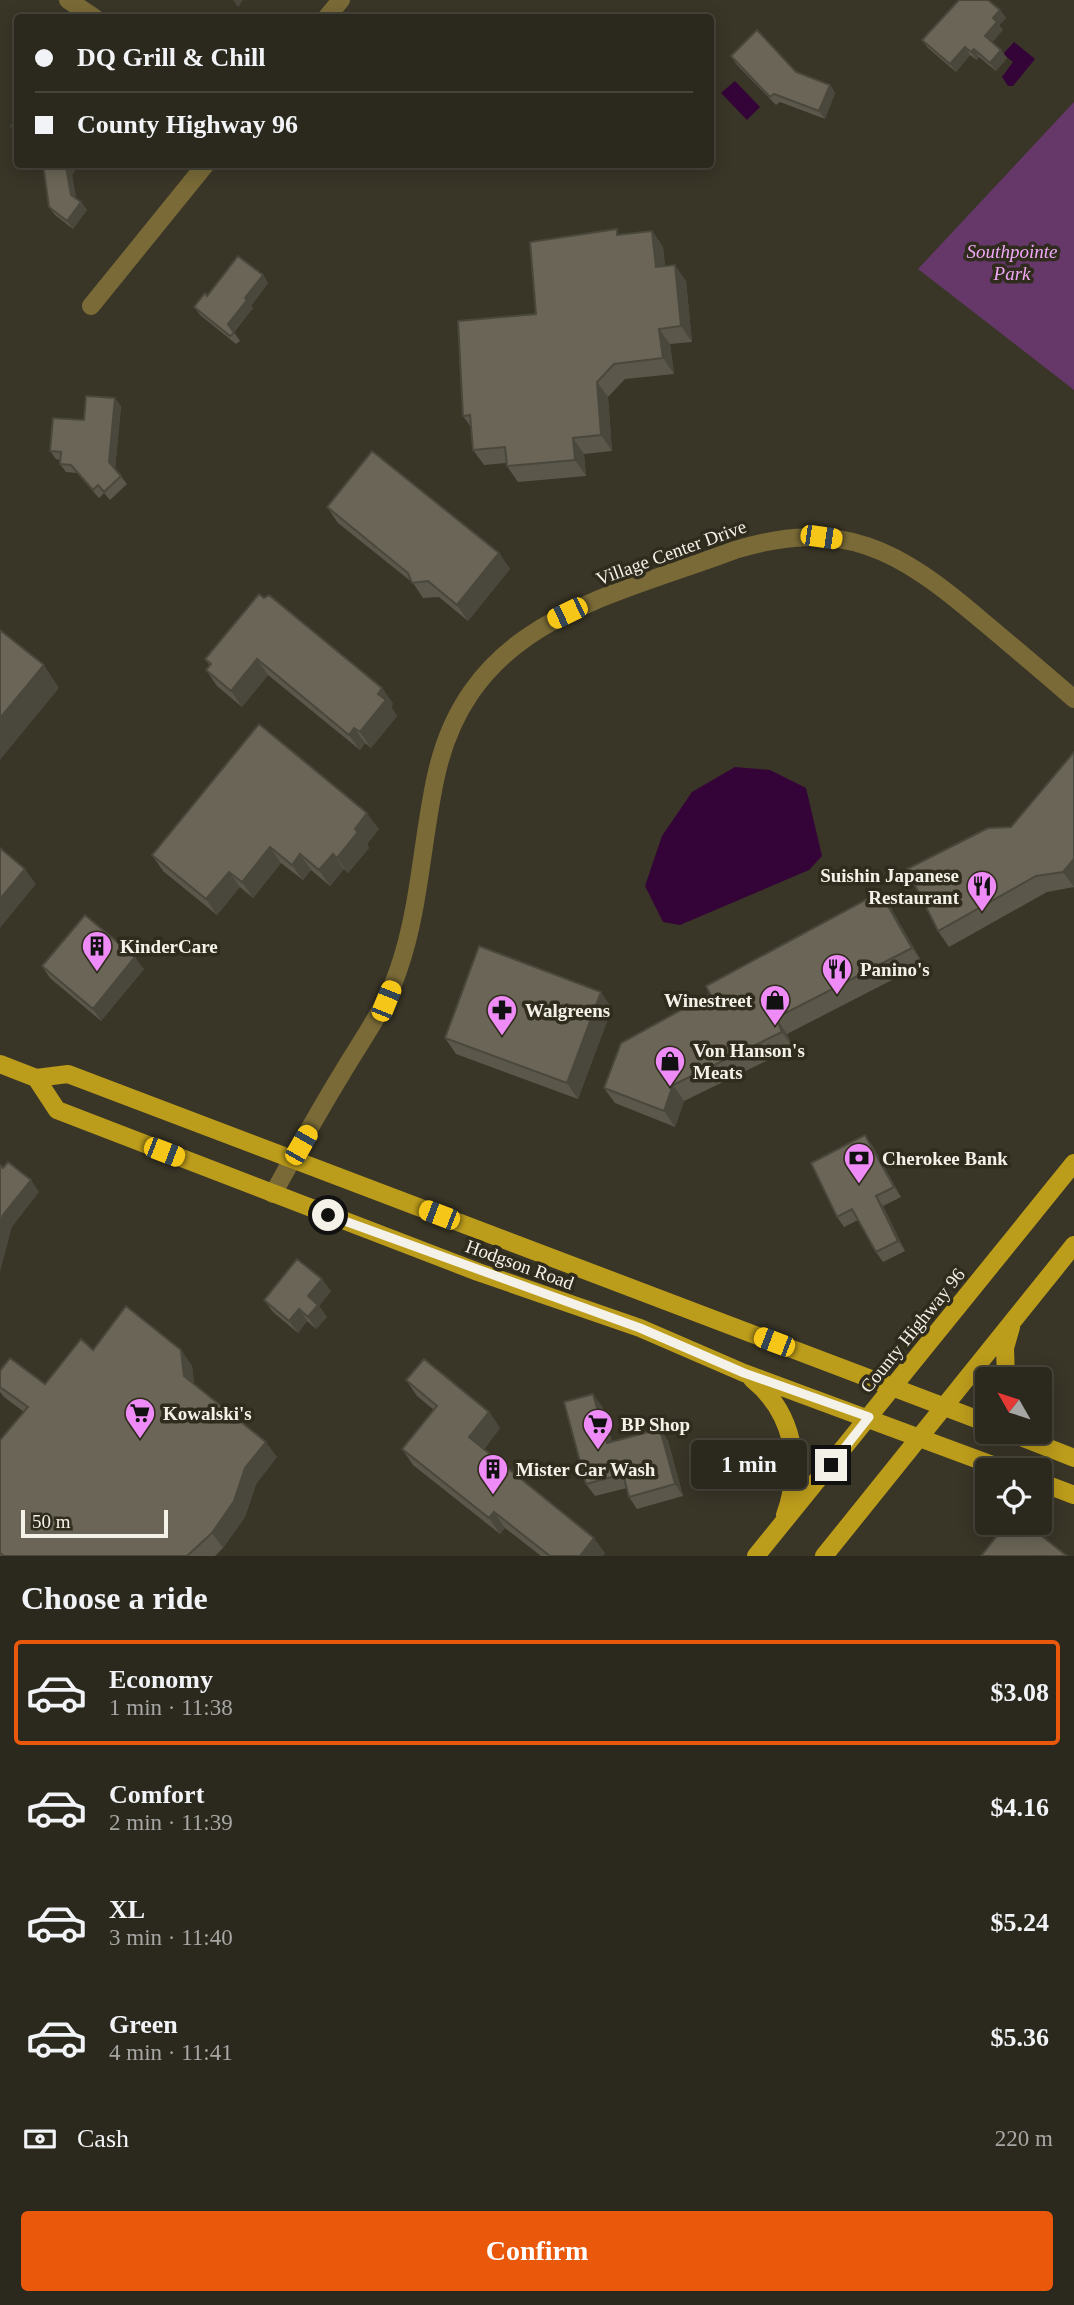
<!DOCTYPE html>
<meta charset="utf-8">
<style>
:root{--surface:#2b281d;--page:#333026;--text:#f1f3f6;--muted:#a6a6a4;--line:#47443b;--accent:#ea580c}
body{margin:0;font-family:Georgia,serif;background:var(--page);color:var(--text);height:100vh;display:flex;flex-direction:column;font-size:26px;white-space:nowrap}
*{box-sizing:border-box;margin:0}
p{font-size:23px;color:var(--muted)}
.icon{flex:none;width:38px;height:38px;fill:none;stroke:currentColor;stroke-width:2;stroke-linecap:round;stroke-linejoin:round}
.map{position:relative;height:1556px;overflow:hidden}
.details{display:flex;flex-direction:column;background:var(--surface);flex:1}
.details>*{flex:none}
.hud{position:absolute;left:14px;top:14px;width:700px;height:154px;border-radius:7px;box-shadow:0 4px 18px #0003,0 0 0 2px var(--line);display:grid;align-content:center;height:154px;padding:0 21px;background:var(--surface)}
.needle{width:46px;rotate:309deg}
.tools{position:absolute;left:975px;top:1367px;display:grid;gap:14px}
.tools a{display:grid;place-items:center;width:77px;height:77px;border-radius:7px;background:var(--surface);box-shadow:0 4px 18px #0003,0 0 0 2px var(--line);font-size:35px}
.scale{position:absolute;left:21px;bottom:18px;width:147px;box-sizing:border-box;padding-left:7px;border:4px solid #f4f1e8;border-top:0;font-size:19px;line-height:24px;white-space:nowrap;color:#f4f1e8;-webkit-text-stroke:5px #2f2b1d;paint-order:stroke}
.end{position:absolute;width:32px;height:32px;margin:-16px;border:9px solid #f4f1e8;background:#111;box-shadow:0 0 0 4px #111}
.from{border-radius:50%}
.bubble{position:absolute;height:49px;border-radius:7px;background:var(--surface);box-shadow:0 4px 18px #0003,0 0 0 2px var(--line);font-size:23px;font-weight:600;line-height:49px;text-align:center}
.car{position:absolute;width:21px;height:42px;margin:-21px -10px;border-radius:9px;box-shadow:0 0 5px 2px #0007;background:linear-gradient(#f5c518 24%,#345 0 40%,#f5c518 0 76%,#345 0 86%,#f5c518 0)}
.hud b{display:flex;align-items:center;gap:24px;height:66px;font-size:26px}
.hud b+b{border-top:2px solid var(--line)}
.hud i{width:18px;height:18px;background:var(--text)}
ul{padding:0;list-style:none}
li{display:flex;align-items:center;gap:21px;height:105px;margin:0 14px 10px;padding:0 7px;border:4px solid transparent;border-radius:7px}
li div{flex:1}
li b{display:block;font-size:26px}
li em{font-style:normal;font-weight:600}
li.active{border-color:var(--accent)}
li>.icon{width:63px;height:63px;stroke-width:1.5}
h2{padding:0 21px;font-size:32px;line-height:84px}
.pay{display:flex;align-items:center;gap:18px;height:77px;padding:0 21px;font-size:26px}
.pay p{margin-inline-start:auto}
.cta{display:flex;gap:14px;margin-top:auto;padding:14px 21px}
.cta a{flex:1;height:80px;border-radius:7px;background:var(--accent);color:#fff;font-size:28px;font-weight:600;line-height:80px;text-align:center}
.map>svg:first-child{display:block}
</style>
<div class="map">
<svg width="1074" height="1556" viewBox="0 0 1074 1556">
<rect width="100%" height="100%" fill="#393527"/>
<path fill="#653869" d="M1074,102V390L918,269Z"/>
<path fill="#340438" d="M1014,42L1035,59L1013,86H1008L1002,77L1013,62L1003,54Z
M735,81L760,107L747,120L721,93Z
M735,767L770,770L806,788L822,856L809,870L680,925L663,922L645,886L662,836L692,792Z"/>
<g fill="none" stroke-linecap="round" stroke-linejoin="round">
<path stroke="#796a37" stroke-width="18" d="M68,0L95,18
M326,18L341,0
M91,306L206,164
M273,1194C295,1154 317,1114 341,1075C362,1039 386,1008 399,968C420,907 422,839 436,776C470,620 607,598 735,550C843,517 899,550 980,619C1011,645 1043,672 1074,699"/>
<path stroke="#bc9c1b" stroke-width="18" d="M0,1064L36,1078L68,1074L987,1423
M36,1078L57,1110L478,1272L640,1328L744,1373L1006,1470
M752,1379C794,1413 803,1466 785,1515
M1006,1379L1005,1348L1011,1327
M1008,1432L1074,1458
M1040,1482L1074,1495
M756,1556L1074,1163
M824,1556L1074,1245"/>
</g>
<path fill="#5b574a" d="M1000,10L1006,18L999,25L1003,30L992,42L1001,50L1007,58L996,71L979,57L977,60L970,55L956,72L928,48L922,40Z
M731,56L796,72L830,85L835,93L825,119L780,102L776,105L736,64Z
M39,164H79L72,175L76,198L81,202L87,210L73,229L55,215L49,207L43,168Z
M652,231L663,247L665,266L686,281L692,342L670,344L674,374L625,379L608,397L612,451L584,454L586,476L518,482L507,466L506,463L484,465L473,450L471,427L463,416L536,314L621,235Z
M263,275L268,283L251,306L253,308L234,332L240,341L236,344L200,315L194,307L207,296Z
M121,406L115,469L127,484L110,500L104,493L99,498L77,473L66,472L60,464V460L56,459L50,451L84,420Z
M327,507L499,553L510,569L468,621L439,597L423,598L413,583L338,523Z
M259,594L382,688L393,704L391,707L397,716L371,748L365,743L360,750L268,675L242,707L217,686L206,670L210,666L205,659Z
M1074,752V887L1047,892L949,947L938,931L1011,827Z
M379,829L367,844L369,848L348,873L344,869L330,886L311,870L303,880L281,863L253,898L240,887L217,915L163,871L152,855Z
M891,908L923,964L787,1034L793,1048L684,1101L675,1127L615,1103L604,1088Z
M42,966L144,969L101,1021L50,978Z
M612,1008L578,1099L456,1054L445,1038Z
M872,1145L901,1197L883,1206L905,1251L883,1262L876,1252L858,1220L844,1227L837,1217Z
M331,1291L319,1306L327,1317L316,1329L307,1321L298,1333L273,1312L264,1300Z
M93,1350H181L192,1366L194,1384L277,1457L256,1484L245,1517L223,1548L215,1556H0V1440L24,1412L4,1397L0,1392V1371L45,1384Z
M406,1380L489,1412L500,1428L484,1449L605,1553L603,1556H541L505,1528L500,1534L413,1465L402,1449L434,1410L417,1396Z
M602,1406L612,1442L660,1429L668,1441L683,1496L637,1509L629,1497L627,1488L595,1496L586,1484Z"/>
<path fill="#4a473c" d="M233,0H243L238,7Z
M1000,10L1006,18L999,25L1003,30L991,44L985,36L993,18Z
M965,47L970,55L956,72L950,64Z
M974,49L979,57L977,60L971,52Z
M1001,50L1007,58L996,71L990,63Z
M830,85L835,93L825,119L819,111Z
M68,164H79L72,175L77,203L71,195L66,167Z
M81,202L87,210L73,229L67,221Z
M652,231L663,247L667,283L656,267Z
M675,265L686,281L692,342L681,326Z
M263,275L268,283L251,306L253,308L233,332L228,324L245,298Z
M659,329L670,344L674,374L663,358Z
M597,382L608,397L612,451L601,435Z
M115,398L121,406L115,471L109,462Z
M573,438L584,454L586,476L575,460Z
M499,553L510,569L468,621L457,605Z
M257,659L268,675L242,707L231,691Z
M44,665L59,688L0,760V718Z
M382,688L393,704L391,707L397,716L371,748L360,732L378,694Z
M354,728L365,743L360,750L349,735Z
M367,813L379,829L367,844L369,848L348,873L337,858L355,829Z
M270,847L281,863L253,898L242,882Z
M300,854L311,870L303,880L292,865Z
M333,854L344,869L330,886L319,870Z
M1074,859V887L1063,872Z
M25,869L36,884L0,928V899Z
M229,872L240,887L217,915L206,899Z
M880,892L891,908L923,964L912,948Z
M135,957L144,969L101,1021L93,1009Z
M601,992L612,1008L578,1099L567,1083Z
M776,1018L787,1034L793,1048L782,1032Z
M673,1085L684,1101L675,1127L664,1111Z
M865,1135L872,1145L901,1197L894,1187Z
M31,1180L39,1192L12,1227L0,1272V1227L3,1215Z
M876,1196L883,1206L905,1251L898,1241Z
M322,1279L331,1291L319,1306L327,1317L316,1329L308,1317V1296Z
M299,1309L307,1321L298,1333L289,1321Z
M181,1350L192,1366L195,1391L184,1376Z
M593,1394L602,1406L615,1456L607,1443Z
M489,1412L500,1428L480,1453L469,1437Z
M660,1429L668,1441L683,1496L675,1484Z
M266,1442L277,1457L256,1484L245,1517L223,1548L212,1533L245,1468Z
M494,1512L505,1528L500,1534L489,1518Z
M594,1538L605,1553L603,1556H580Z"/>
<path fill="#6a6556" stroke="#4a473c" stroke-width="2" d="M959,0H988L1000,10L993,18L997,22L985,36L1001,50L990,63L974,49L971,52L965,47L950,64L922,40Z
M757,30L796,72L830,85L819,111L774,94L770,97L731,56Z
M18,116V131L11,126Z
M43,164H68L66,167L71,195L81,202L67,221L49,207Z
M617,229V235L652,231L656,267L675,265L681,326L659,329L663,358L614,364L597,382L601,435L573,438L575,460L507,466L505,447L473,450L470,415L463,416L458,321L536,314L530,242Z
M238,256L263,275L245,298L247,300L228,324L234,333L230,336L194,307L205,293L207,296Z
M86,396L115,398L109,462L121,476L104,492L98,485L93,490L71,465L60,464L61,452L50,451L53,418L84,420Z
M372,451L499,553L457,605L428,581L412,583L408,573L327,507Z
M259,594L264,598L269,595L382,688L378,694L386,700L360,732L354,728L349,735L257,659L231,691L206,670L211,664L205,659Z
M0,630L44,665L0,718Z
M259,724L367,813L355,829L358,832L337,858L333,854L319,870L300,854L292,865L270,847L242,882L229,872L206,899L152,855Z
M1074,752V859L1063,872L1036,876L938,931L907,869L988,828L1011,827Z
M0,848L25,869L0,899Z
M880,892L912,948L776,1018L782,1032L673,1085L664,1111L604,1088L621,1043L710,994L706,986Z
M85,915L135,957L93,1009L42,966Z
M479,946L601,992L567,1083L445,1038Z
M865,1135L894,1187L876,1196L898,1241L876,1252L852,1209L837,1217L811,1163Z
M8,1162L31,1180L3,1215L0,1227V1165L3,1168Z
M297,1259L322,1279L308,1296L318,1305L308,1317L299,1309L289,1321L264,1300Z
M126,1306L181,1350L184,1376L266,1442L245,1468L234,1501L212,1533L187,1556H4L0,1553V1440L28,1407L0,1387V1371L10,1358L45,1384L81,1339L93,1350Z
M424,1359L489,1412L469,1437L594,1538L580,1556H550L494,1512L489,1518L402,1449L437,1406L406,1380Z
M593,1394L607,1443L660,1429L675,1484L629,1497L623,1474L586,1484L564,1402Z
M1008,1522H1024L1067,1556H981Z"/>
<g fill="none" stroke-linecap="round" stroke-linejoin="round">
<path stroke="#f4f1e8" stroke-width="9" d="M328,1215L640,1328L744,1373L869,1417L831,1465"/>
</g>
<defs>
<g id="restaurant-pin" transform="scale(1.575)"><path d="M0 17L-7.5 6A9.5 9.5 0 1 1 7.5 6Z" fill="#ef8bf7" stroke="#2f2b1d"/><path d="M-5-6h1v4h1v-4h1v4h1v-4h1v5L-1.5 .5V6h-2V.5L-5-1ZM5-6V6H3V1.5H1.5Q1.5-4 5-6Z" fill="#111"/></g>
<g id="building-pin" transform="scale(1.575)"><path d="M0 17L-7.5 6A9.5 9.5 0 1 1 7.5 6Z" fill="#ef8bf7" stroke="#2f2b1d"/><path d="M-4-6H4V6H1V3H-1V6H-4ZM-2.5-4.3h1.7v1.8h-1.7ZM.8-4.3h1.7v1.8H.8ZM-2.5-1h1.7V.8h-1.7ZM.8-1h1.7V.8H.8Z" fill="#111"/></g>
<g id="shop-pin" transform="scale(1.575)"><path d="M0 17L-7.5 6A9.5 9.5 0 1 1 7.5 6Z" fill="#ef8bf7" stroke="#2f2b1d"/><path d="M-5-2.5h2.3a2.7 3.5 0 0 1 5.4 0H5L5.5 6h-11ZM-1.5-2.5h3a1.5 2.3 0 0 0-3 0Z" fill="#111"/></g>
<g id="pharmacy-pin" transform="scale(1.575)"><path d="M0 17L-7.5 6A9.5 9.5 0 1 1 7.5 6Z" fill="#ef8bf7" stroke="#2f2b1d"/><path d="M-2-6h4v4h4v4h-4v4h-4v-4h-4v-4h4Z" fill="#111"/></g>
<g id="bank-pin" transform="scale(1.575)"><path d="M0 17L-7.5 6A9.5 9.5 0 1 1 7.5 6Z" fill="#ef8bf7" stroke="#2f2b1d"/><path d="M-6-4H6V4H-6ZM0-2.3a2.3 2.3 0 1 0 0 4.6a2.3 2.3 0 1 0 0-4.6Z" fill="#111"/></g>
<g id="supermarket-pin" transform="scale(1.575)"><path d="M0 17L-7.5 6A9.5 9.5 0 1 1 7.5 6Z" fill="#ef8bf7" stroke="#2f2b1d"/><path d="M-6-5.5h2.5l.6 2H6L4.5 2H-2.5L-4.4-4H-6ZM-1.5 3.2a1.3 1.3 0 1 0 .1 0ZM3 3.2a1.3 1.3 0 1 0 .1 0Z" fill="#111"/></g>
</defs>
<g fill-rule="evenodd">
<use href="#restaurant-pin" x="982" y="886"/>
<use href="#building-pin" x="97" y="946"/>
<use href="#restaurant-pin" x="837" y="969"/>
<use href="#shop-pin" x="775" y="1000"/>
<use href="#pharmacy-pin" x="502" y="1010"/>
<use href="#shop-pin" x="670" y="1061"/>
<use href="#bank-pin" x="859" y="1158"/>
<use href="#supermarket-pin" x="140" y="1413"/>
<use href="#supermarket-pin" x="598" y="1424"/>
<use href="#building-pin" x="493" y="1469"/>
</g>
<g text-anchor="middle" stroke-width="7" stroke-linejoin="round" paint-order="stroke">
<g font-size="19" font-style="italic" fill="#f1a9f7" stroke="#2f2b1d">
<text x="1012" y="258">Southpointe<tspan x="1012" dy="22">Park</tspan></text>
</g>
<g font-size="19" fill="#f4f1e8" stroke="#2f2b1d">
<text transform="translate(671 552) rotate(-20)" y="7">Village Center Drive</text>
<text transform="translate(520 1264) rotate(20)" y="7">Hodgson Road</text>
<text transform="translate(912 1330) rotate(-51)" y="7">County Highway 96</text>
</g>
<g font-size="19" font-weight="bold" fill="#f4f1e8" stroke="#2f2b1d" text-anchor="start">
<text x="959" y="882" text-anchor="end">Suishin Japanese<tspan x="959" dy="22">Restaurant</tspan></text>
<text x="120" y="953">KinderCare</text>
<text x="860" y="976">Panino's</text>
<text x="752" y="1007" text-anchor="end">Winestreet</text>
<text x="525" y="1017">Walgreens</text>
<text x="693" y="1057">Von Hanson's<tspan x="693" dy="22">Meats</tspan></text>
<text x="882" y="1165">Cherokee Bank</text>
<text x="163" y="1420">Kowalski's</text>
<text x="621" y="1431">BP Shop</text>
<text x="516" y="1476">Mister Car Wash</text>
</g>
</g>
</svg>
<div class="tools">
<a><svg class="needle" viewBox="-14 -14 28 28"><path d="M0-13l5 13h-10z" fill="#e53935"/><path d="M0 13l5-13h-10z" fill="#a6a6a4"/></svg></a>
<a><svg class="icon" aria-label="locate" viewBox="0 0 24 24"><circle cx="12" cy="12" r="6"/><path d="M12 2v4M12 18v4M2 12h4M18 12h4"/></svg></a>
</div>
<div class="scale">50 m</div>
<i class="end from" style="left:328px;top:1215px"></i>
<i class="end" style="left:831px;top:1465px"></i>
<div class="bubble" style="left:691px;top:1440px;width:116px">1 min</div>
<i class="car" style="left:821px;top:537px;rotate:98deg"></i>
<i class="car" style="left:567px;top:613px;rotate:244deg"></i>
<i class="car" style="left:386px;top:1001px;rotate:22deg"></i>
<i class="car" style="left:301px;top:1145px;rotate:30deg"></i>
<i class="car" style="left:164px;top:1152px;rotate:111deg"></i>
<i class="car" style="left:439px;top:1215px;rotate:291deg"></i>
<i class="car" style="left:774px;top:1342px;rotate:291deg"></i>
<div class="hud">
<b><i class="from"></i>DQ Grill &amp; Chill</b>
<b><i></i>County Highway 96</b>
</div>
</div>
<section class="details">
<h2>Choose a ride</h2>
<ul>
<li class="active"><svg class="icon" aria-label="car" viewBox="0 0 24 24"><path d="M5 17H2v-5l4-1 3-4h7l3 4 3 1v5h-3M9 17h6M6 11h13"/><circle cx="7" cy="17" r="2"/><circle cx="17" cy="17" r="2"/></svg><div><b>Economy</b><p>1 min · 11:38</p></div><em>$3.08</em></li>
<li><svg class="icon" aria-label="car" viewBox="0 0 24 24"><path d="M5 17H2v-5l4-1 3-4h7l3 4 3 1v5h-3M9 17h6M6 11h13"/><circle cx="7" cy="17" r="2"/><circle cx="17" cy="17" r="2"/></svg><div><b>Comfort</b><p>2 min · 11:39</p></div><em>$4.16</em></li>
<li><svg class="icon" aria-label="car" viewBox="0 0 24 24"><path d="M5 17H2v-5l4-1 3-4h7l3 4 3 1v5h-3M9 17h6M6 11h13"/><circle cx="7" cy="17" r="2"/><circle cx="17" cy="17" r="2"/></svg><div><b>XL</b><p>3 min · 11:40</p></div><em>$5.24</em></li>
<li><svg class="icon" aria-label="car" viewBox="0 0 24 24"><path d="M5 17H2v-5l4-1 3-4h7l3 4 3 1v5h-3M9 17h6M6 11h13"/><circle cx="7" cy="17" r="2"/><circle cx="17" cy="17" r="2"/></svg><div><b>Green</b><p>4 min · 11:41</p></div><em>$5.36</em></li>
</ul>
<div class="pay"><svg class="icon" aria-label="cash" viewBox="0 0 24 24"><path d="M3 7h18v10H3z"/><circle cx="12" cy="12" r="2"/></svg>Cash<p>220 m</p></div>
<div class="cta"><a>Confirm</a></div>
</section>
